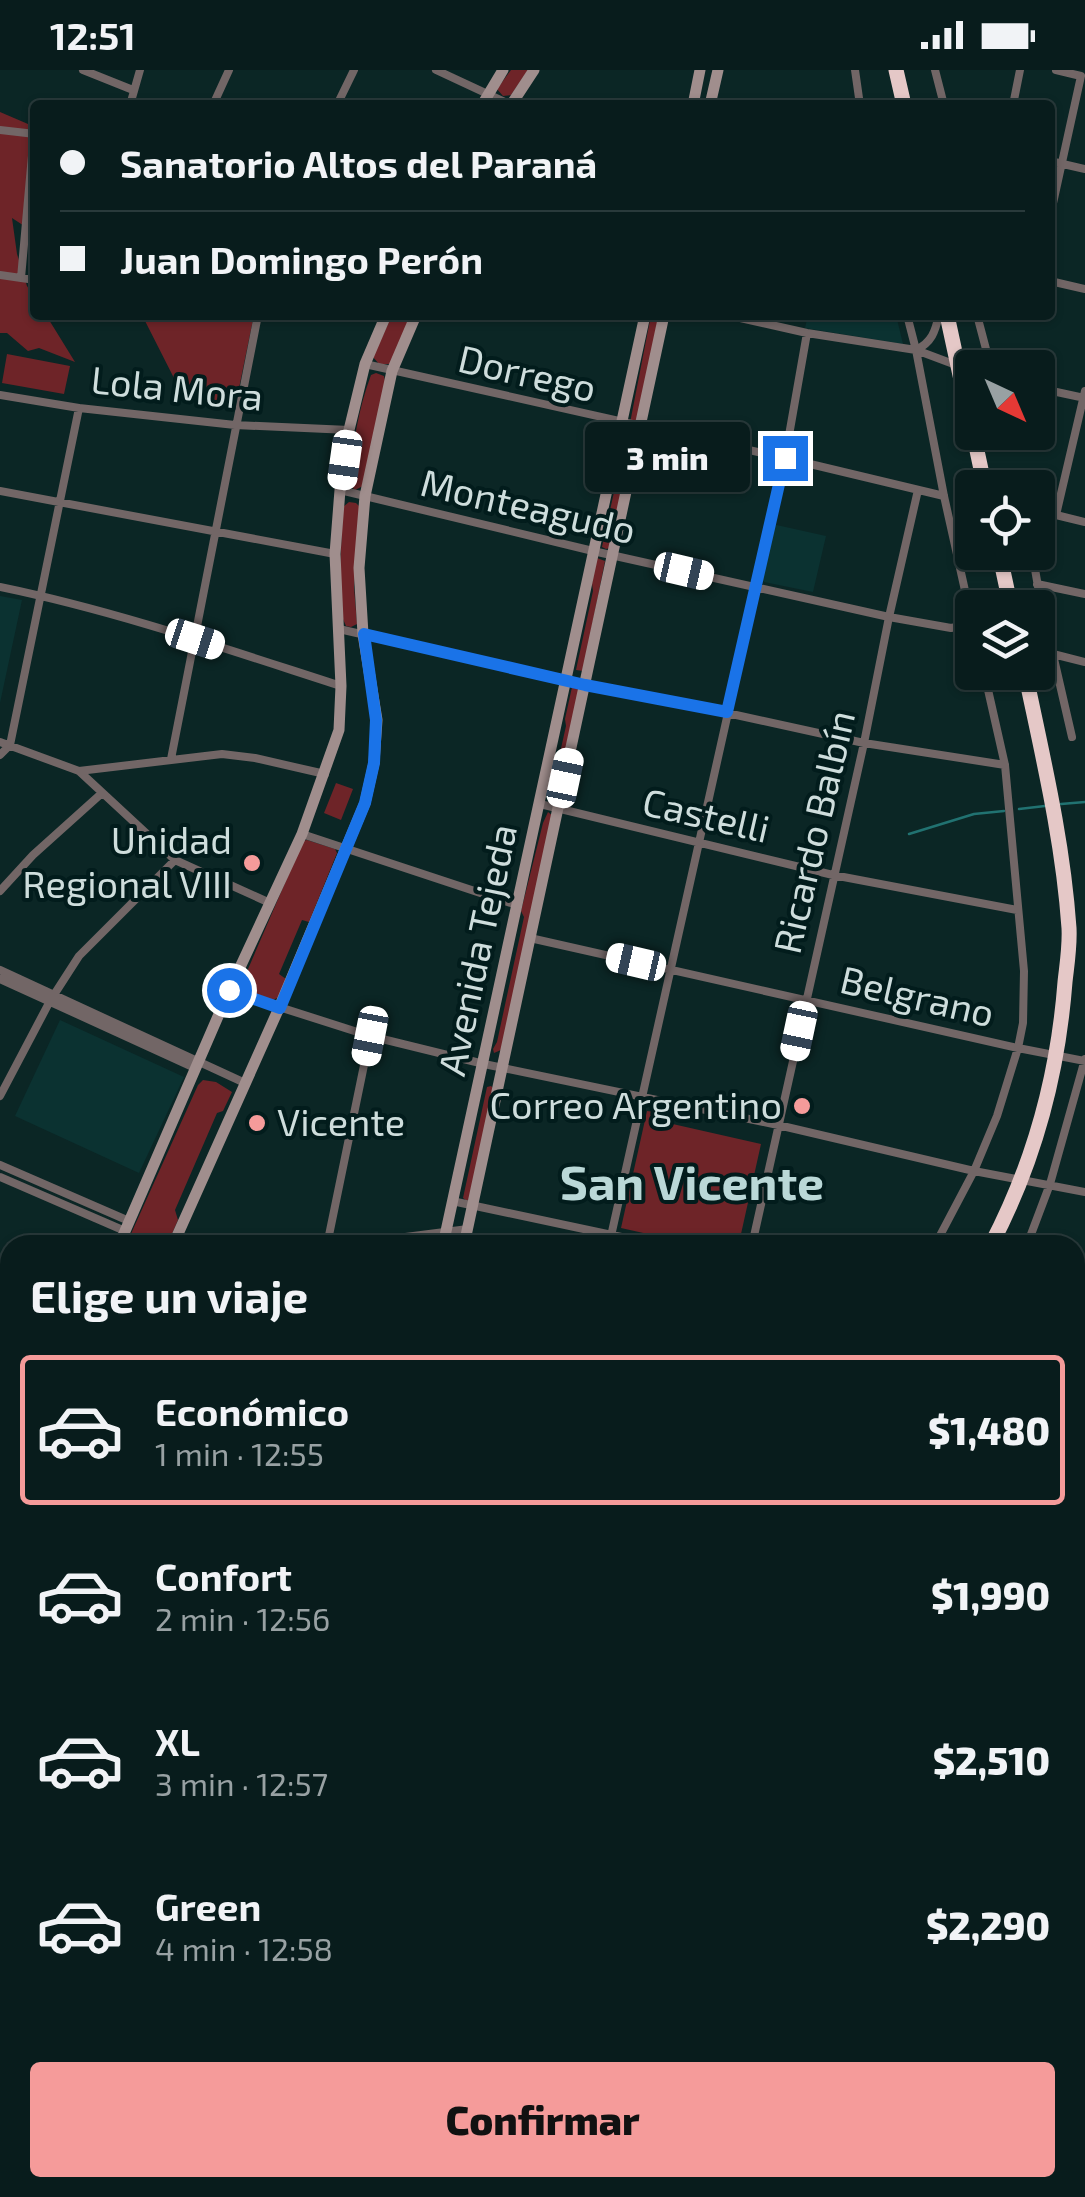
<!DOCTYPE html>
<html lang="es">
<meta charset="utf-8">
<style>
:root{--surface:#081c1c;--page:#112525;--text:#f1f3f6;--muted:#98a1a3;--line:#293a3b;--accent:#f59b9a}
body{margin:0;font-family:"Exo 2",sans-serif;background:var(--page);color:var(--text);height:100vh;display:flex;flex-direction:column;font-size:38px;white-space:nowrap}
*{box-sizing:border-box;margin:0}
p{font-size:32px;color:var(--muted)}
.icon{flex:none;width:55px;height:55px;fill:none;stroke:currentColor;stroke-width:2;stroke-linecap:round;stroke-linejoin:round}
.map{position:relative;flex:1;overflow:hidden}
.drawer{position:absolute;left:0px;top:1165px;width:1085px;height:962px;display:flex;flex-direction:column;background:var(--surface);border-radius:30px 30px 0 0;box-shadow:0 2px 8px #0004,0 0 0 2px var(--line)}
.drawer>*{flex:none}
.banner{position:absolute;left:30px;top:30px;width:1025px;height:220px;border-radius:10px;box-shadow:0 2px 8px #0004,0 0 0 2px var(--line);display:grid;align-content:center;height:220px;padding:0 30px;background:var(--surface)}
.needle{width:65px;rotate:136deg}
.tools{position:absolute;left:955px;top:280px;display:grid;gap:20px}
.tools a{display:grid;place-items:center;width:100px;height:100px;border-radius:10px;background:var(--surface);box-shadow:0 2px 8px #0004,0 0 0 2px var(--line);font-size:50px}
.end{position:absolute;width:45px;height:45px;margin:-22px;border:12px solid #1a73e8;background:#fff;box-shadow:0 0 0 5px #fff}
.from{border-radius:50%}
.bubble{position:absolute;height:70px;border-radius:10px;background:var(--surface);box-shadow:0 2px 8px #0004,0 0 0 2px var(--line);font-size:32px;font-weight:800;line-height:70px;text-align:center}
.car{position:absolute;width:30px;height:60px;margin:-30px -15px;border-radius:12px;box-shadow:0 0 8px 2px #0007;background:linear-gradient(#fff 24%,#345 0 40%,#fff 0 76%,#345 0 86%,#fff 0)}
.banner b{display:flex;align-items:center;gap:35px;height:95px;font-size:38px}
.banner b+b{border-top:2px solid var(--line)}
.banner i{width:25px;height:25px;background:var(--text)}
ul{padding:0;list-style:none}
li{display:flex;align-items:center;gap:30px;height:150px;margin:0 20px 15px;padding:0 10px;border:5px solid transparent;border-radius:10px}
li div{flex:1}
li b{display:block;font-size:38px}
li em{font-style:normal;font-weight:800}
li.on{border-color:var(--accent)}
li>.icon{width:90px;height:90px;stroke-width:1.5}
h2{padding:0 30px;font-size:45px;line-height:120px}
.action{display:flex;gap:20px;margin-top:auto;padding:20px 30px}
.action a{flex:1;height:115px;border-radius:10px;background:var(--accent);color:#111;font-size:40px;font-weight:800;line-height:115px;text-align:center}
.status{display:flex;justify-content:space-between;align-items:center;height:70px;padding:0 50px;background:var(--surface);direction:ltr}
.status svg{height:28px;fill:currentColor}
.map>svg:first-child{display:block}
</style>
<div class="status"><b>12:51</b><svg viewBox="0 0 49 12"><path d="M0 12V9h3v3zM5 12V6h3v6zM10 12V3h3v9zM15 12V0h3v12zM26 1h20v11H26zM47 4h2v5h-2z"/></svg></div>
<div class="map">
<svg width="1085" height="2127" viewBox="0 0 1085 2127">
<rect width="100%" height="100%" fill="#0b2625"/>
<path fill="#0b3231" d="M808,245H896L903,274L805,258Z
M772,454L826,466L813,522L764,512L761,506Z
M0,526L22,530L0,633Z
M60,950L184,1007L139,1103L15,1046Z
M1075,1465L1085,1469V1688H1075Z"/>
<path fill="#6e2428" d="M511,0H528L511,25L503,26L497,19Z
M0,42L35,57V163L12,148L17,184L27,216L35,228V245H46L75,292L39,278L28,281L7,263H0Z
M142,245H254L238,323L212,337L178,316Z
M392,245H412L390,294H379L373,287Z
M651,245H659L636,353H630Z
M7,284L70,296L64,324L2,313Z
M376,303L384,306L385,311L363,416L355,420L348,413C353,376 358,339 371,305Z
M631,364L634,367L610,478L606,479L602,477L626,367Z
M349,432L356,433L360,437L354,517L357,554L351,557L346,556L343,549L340,500L343,437Z
M597,488L605,491L583,601L576,600L593,521L592,513Z
M572,617L580,620L556,733L549,732L566,656L565,649Z
M336,713L353,719L341,750L324,743Z
M548,742L553,746L501,980L494,983L493,979L497,972L524,847L521,841L543,753Z
M307,770L335,779L337,783L309,852L302,850L279,904L286,909L279,927L273,930L243,919L242,913L303,771Z
M203,1010L216,1012L232,1022L223,1041L217,1043L175,1140L178,1150L167,1175H136L130,1166L198,1015Z
M491,1016L493,1018L469,1129L467,1131L463,1128L487,1017Z
M647,1041L655,1042V1050L761,1074L739,1173L743,1175H697L621,1158Z
M0,1268L10,1273V1315L0,1310Z
M1085,2044V2127H1016L1022,2118H1075V2053Z
M284,2118H324L329,2127H286L281,2121Z"/>
<g fill="none" stroke-linecap="round" stroke-linejoin="round">
<path stroke="#217271" stroke-width="2.5" d="M1061,734L1085,732
M1019,739L1045,736
M909,764L974,744L1004,741"/>
<path stroke="#726666" stroke-width="8" d="M83,0L133,20
M436,0L511,35
M855,0L860,35
M935,0L944,35
M1056,0L1081,6
M130,35L140,0
M213,35L229,0
M337,35L354,0
M1013,35L1020,0
M0,60L35,64
M1050,91L1085,99
M1050,147L1081,6
M0,205L35,210
M21,208L34,63
M1050,211L1085,219
M727,245L807,263L916,280L972,301
M907,245L916,280L944,426L972,552
M977,245L991,298
M916,280C932,272 935,262 939,245
M365,294L785,388L944,426
M1038,318L1085,328
M0,325L79,338L235,355L349,360
M340,420L593,481L889,547L951,558L972,554
M0,421L335,484
M1056,445L1085,321
M1038,450L1056,445L1085,452
M1032,482L1040,528L1072,667
M1037,514L1085,524
M0,517C116,541 229,580 341,616
M1016,538L1040,528
M339,559L585,615L727,643L864,673L1005,695
M1053,584L1085,592
M0,672L79,701L175,790L270,833
M0,685L10,675L79,338
M171,689L258,245
M79,701L222,684L255,688L325,704
M540,734L833,805L1017,840
M302,764L517,835
M0,821L33,785L102,723
M530,868L1018,978L1085,991
M0,900L245,1013
M0,909L195,998
M229,921L370,966L484,994L778,1055L974,1101L1085,1122
M0,1026L50,931L79,886L175,790
M0,1095L129,1151
M0,1107L125,1161
M452,1131L659,1175
M327,1175L370,966
M343,1175L468,1159
M609,1175L785,388L807,263
M752,1175L864,673L889,547L918,420
M935,1175L974,1101L997,1046L1018,978L1023,953L1024,901L1005,695L984,602
M1027,1175L1050,1114L1085,989
M1075,1268L1085,1271
M0,1427L10,1430
M0,1551L10,1553
M0,1697L10,1696
M1075,1708L1085,1709
M0,1884L10,1901
M0,1934L10,1927
M0,1951L10,1968
M0,2098L10,2092
M123,2118L128,2127
M434,2118L435,2127
M570,2118L573,2127
M591,2118L613,2127
M832,2118L835,2127
M200,2127L210,2118
M532,2127L538,2118
M761,2127L769,2118"/>
<path stroke="#a08e8d" stroke-width="11" d="M482,35L503,0
M511,35L534,0
M693,35L700,0
M710,35L718,0
M119,1175L229,921L302,764L339,660L341,616L335,484L340,420L349,360L365,294L386,245
M173,1175L279,938L365,733L374,693L377,650L363,564L359,498L365,426L392,301L416,245
M443,1175L645,245
M464,1175L664,245
M0,1258L10,1263
M0,1319L10,1324
M271,2118L277,2127
M329,2118L334,2127"/>
<path stroke="#e5c8c7" stroke-width="15" d="M896,0L904,35
M947,245L972,361
M973,362L985,418
M999,482L1011,538
M991,1175C1034,1093 1058,1004 1065,912C1067,894 1070,876 1069,858C1063,771 1043,688 1025,602
M500,2127L505,2118"/>
</g>
<g fill="none" stroke-linecap="round" stroke-linejoin="round">
<path stroke="#1a73e8" stroke-width="12" d="M229,920L280,938L365,733L374,693L376,650L364,564L585,615L727,642L785,388"/>
</g>
<g fill="#f59b9a" stroke="#021c1c" stroke-width="4">
<circle cx="252" cy="793" r="10"/>
<circle cx="802" cy="1036" r="10"/>
<circle cx="257" cy="1053" r="10"/>
</g>
<g text-anchor="middle" stroke-width="8" stroke-linejoin="round" paint-order="stroke">
<g font-size="38" fill="#cedddc" stroke="#021c1c">
<text transform="translate(527 304) rotate(13)" y="13">Dorrego</text>
<text transform="translate(177 319) rotate(6)" y="13">Lola Mora</text>
<text transform="translate(528 437) rotate(13)" y="13">Monteagudo</text>
<text transform="translate(706 746) rotate(13)" y="13">Castelli</text>
<text transform="translate(815 762) rotate(-77)" y="13">Ricardo Balbín</text>
<text transform="translate(478 880) rotate(-78)" y="13">Avenida Tejeda</text>
<text transform="translate(917 927) rotate(13)" y="13">Belgrano</text>
</g>
<g font-size="38" fill="#cedddc" stroke="#021c1c" text-anchor="end">
<text x="232" y="784">Unidad<tspan x="232" dy="44">Regional VIII</tspan></text>
<text x="782" y="1049">Correo Argentino</text>
<text x="277" y="1066" text-anchor="start">Vicente</text>
</g>
<g font-size="48" font-weight="bold" fill="#bad8d7" stroke="#021c1c">
<text x="692" y="1130">San Vicente</text>
</g>
</g>
</svg>
<div class="tools">
<a><svg class="needle" viewBox="-14 -14 28 28"><path d="M0-13l5 13h-10z" fill="#e53935"/><path d="M0 13l5-13h-10z" fill="#98a1a3"/></svg></a>
<a><svg class="icon" aria-label="locate" viewBox="0 0 24 24"><circle cx="12" cy="12" r="6"/><path d="M12 2v4M12 18v4M2 12h4M18 12h4"/></svg></a>
<a><svg class="icon" aria-label="layers" viewBox="0 0 24 24"><path d="M12 4l9 5-9 5-9-5zM3 14l9 5 9-5"/></svg></a>
</div>
<i class="end from" style="left:229px;top:920px"></i>
<i class="end" style="left:785px;top:388px"></i>
<div class="bubble" style="left:585px;top:352px;width:165px">3 min</div>
<i class="car" style="left:345px;top:390px;rotate:188deg"></i>
<i class="car" style="left:684px;top:501px;rotate:103deg"></i>
<i class="car" style="left:195px;top:569px;rotate:108deg"></i>
<i class="car" style="left:565px;top:708px;rotate:12deg"></i>
<i class="car" style="left:636px;top:892px;rotate:283deg"></i>
<i class="car" style="left:799px;top:961px;rotate:192deg"></i>
<i class="car" style="left:370px;top:966px;rotate:191deg"></i>
<div class="banner">
<b><i class="from"></i>Sanatorio Altos del Paraná</b>
<b><i></i>Juan Domingo Perón</b>
</div>
<section class="drawer">
<h2>Elige un viaje</h2>
<ul>
<li class="on"><svg class="icon" aria-label="car" viewBox="0 0 24 24"><path d="M5 17H2v-5l4-1 3-4h7l3 4 3 1v5h-3M9 17h6M6 11h13"/><circle cx="7" cy="17" r="2"/><circle cx="17" cy="17" r="2"/></svg><div><b>Económico</b><p>1 min · 12:55</p></div><em>$1,480</em></li>
<li><svg class="icon" aria-label="car" viewBox="0 0 24 24"><path d="M5 17H2v-5l4-1 3-4h7l3 4 3 1v5h-3M9 17h6M6 11h13"/><circle cx="7" cy="17" r="2"/><circle cx="17" cy="17" r="2"/></svg><div><b>Confort</b><p>2 min · 12:56</p></div><em>$1,990</em></li>
<li><svg class="icon" aria-label="car" viewBox="0 0 24 24"><path d="M5 17H2v-5l4-1 3-4h7l3 4 3 1v5h-3M9 17h6M6 11h13"/><circle cx="7" cy="17" r="2"/><circle cx="17" cy="17" r="2"/></svg><div><b>XL</b><p>3 min · 12:57</p></div><em>$2,510</em></li>
<li><svg class="icon" aria-label="car" viewBox="0 0 24 24"><path d="M5 17H2v-5l4-1 3-4h7l3 4 3 1v5h-3M9 17h6M6 11h13"/><circle cx="7" cy="17" r="2"/><circle cx="17" cy="17" r="2"/></svg><div><b>Green</b><p>4 min · 12:58</p></div><em>$2,290</em></li>
</ul>
<div class="action"><a>Confirmar</a></div>
</section>
</div>
